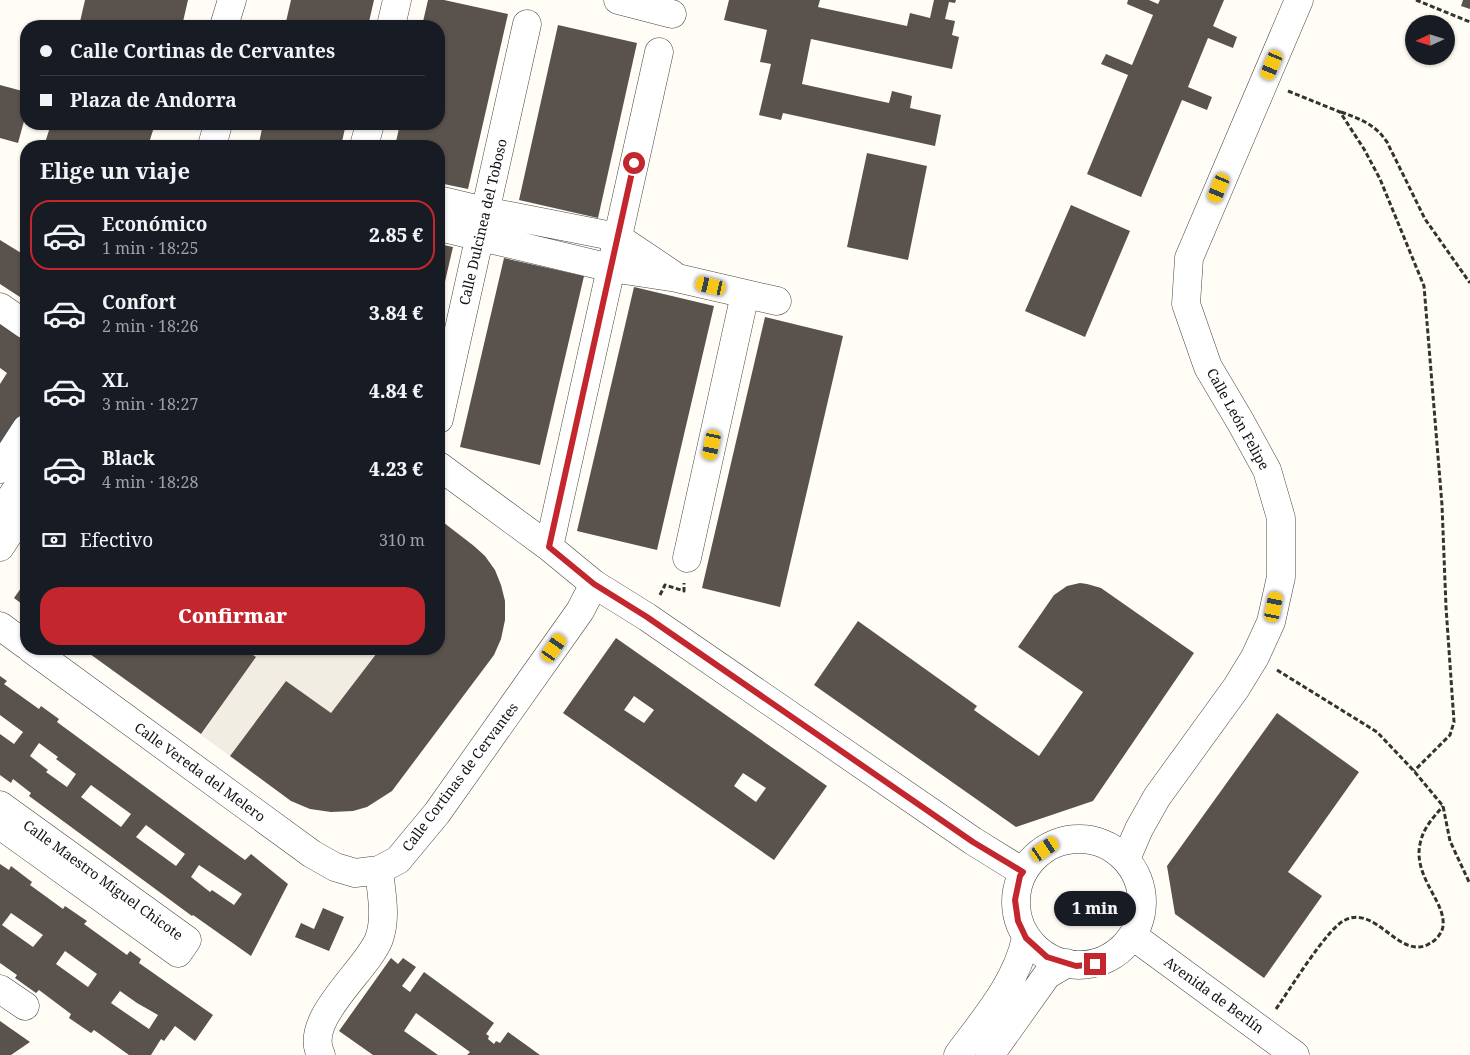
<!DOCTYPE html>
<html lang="es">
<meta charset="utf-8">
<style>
:root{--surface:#171b24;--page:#20242c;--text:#f1f3f6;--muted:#9ea1a6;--line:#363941;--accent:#c4262e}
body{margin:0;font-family:"Noto Serif",serif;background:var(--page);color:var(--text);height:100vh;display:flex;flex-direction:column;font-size:19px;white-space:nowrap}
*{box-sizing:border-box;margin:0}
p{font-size:16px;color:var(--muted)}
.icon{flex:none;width:28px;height:28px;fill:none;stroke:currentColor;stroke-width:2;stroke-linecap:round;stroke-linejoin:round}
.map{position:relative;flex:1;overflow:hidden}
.drawer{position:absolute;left:20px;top:140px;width:425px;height:515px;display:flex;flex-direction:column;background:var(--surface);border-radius:20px;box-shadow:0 1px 4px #0004}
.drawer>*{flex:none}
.guide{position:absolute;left:20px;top:20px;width:425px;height:110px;border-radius:20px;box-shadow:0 1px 4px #0004;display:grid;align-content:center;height:110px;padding:0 20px;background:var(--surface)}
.needle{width:32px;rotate:266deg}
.controls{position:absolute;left:1405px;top:15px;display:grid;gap:10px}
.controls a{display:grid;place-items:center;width:50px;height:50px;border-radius:50%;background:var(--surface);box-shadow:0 1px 4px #0004;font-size:25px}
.end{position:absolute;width:22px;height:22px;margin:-11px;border:6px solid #c4262e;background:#fff;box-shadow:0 0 0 2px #fff}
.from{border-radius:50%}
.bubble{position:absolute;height:35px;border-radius:18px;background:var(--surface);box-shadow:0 1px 4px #0004;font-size:16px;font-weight:800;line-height:35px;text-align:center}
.car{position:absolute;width:15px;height:30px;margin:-15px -8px;border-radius:6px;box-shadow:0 0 4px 1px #0007;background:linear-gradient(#f5c518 24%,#345 0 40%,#f5c518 0 76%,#345 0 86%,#f5c518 0)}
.guide b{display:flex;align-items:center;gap:18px;height:48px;font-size:19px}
.guide b+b{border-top:1px solid var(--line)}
.guide i{width:12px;height:12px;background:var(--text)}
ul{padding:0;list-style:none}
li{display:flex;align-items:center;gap:15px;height:70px;margin:0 10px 8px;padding:0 10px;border:2px solid transparent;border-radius:20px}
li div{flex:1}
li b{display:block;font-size:19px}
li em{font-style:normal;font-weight:800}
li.on{border-color:var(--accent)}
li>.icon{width:45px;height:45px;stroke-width:1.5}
h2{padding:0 20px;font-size:22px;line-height:60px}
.pay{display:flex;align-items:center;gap:12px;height:55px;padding:0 20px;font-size:19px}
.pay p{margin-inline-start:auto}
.cta{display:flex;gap:10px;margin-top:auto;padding:10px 20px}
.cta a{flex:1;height:58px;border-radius:20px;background:var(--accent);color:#fff;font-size:20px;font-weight:800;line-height:58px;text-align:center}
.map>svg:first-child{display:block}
</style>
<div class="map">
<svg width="1470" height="1055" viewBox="0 0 1470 1055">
<rect width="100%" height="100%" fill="#fffdf5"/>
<path fill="#f1ede2" d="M245,649H380L331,713L286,681L230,756L201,735L256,657Z"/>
<path fill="#5a524d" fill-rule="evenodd" d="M85,0H188L182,26H79Z
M291,0H374L368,26H285Z
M428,0H444L508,14L468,189L439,183V146H395L400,124H439V26H422Z
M729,0H820L818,7L907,26L910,13L930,18L934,0H956L955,3L949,2L945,19L955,21L952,35L959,37L952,69L811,39L802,84L889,103L892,91L912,96L910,108L941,115L935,146L783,113L781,120L759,115L771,64L760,62L767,30L724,20Z
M1128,0H1149L1158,4L1160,0H1224L1213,26L1237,37L1233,48L1208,38L1188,87L1212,97L1207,110L1182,100L1141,197L1087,174L1128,75L1101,64L1106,54L1132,65L1153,15L1127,4Z
M1463,0H1470V9L1461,6Z
M558,25L637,43L598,218L519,200Z
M0,85L26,92V114L18,143L0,138Z
M51,124H155L148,146H44Z
M263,124H346L341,146H272L259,143Z
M867,153L927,166L908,260L847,247Z
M1071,205L1130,231L1085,337L1025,311Z
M0,240L26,256V301L0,284Z
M439,244L453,247L440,303H439Z
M504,258L584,276L540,465L460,447Z
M634,287L714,306L657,550L577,531Z
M765,317L843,336L780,607L702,588Z
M0,320L26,338V411L4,446L0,443V384L7,373L0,368Z
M439,519L474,546L485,556L495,570L501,585L505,601V620L501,639L494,655L392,791L367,807L353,811L331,812L310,809L291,801L230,756L286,681L331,713L380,649H439Z
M26,581V607L14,598Z
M1080,583L1087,584L1101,588L1194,653L1093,801L1016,827L814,685L858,621L977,706L974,710L1039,756L1083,692L1018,647L1054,595L1067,586Z
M616,638L827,786L774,860L563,713ZM634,696L654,710L644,723L624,710ZM743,773L766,788L756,802L734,786Z
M83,649H244L256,657L201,734Z
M0,676L7,681L4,684L39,709L41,706L59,719L57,722L238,855L245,860L251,854L288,884L251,956L193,915L192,916L29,796L31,793L13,779L11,783L0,775V734L14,744L23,732L0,715ZM39,743L58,757L56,759L76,774L67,787L46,772L48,770L30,756ZM91,785L131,814L121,827L81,797ZM146,825L185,854L176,866L136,837ZM199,865L242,894L234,905L212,890L210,892L191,877Z
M1277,713L1359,772L1288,872L1322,896L1264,978L1175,914L1167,866Z
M0,864L9,870L11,866L32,882L30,885L63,909L65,906L87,921L84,924L127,955L130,951L141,959L139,963L213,1015L195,1041L175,1026L164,1041L161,1039L151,1055H129L94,1030L91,1033L69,1018L71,1014L39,990L36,993L15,978L17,975L0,963ZM11,913L43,935L33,947L2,925ZM65,951L97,974L88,987L56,964ZM120,991L137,1003L158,1015L149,1029L111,1003Z
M323,908L344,917L329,951L295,937L301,923L314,929Z
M391,958L398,964L403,958L416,967L402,986L410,992L424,972L494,1023L486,1034L489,1036L488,1039L494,1044L496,1041L500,1043L508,1032L540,1055H467L470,1052L416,1013L404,1031L438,1055H373L339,1031Z
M0,1021L30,1042L11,1055H0Z"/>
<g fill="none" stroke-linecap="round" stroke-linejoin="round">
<g stroke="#444" stroke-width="29">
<path id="minor" d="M618,0L672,14
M391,26L397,0
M364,146L370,124
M439,200L485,211L617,237L672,274
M439,227L611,268L677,278L777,301
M0,307L26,325
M439,419L527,24
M439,466L549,547L594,584L647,617L973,841L1023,872
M0,469L26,429
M549,547L659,52
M687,558L745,294
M0,626L26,645
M31,649L312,854L335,867L355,873L379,870L398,860L437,813L580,611L594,584
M0,805L187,940L178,953L0,825
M1016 902a63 63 0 1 1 126 0a63 63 0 1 1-126 0Z
M1126,859L1139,829L1157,797L1236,688L1255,657L1271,622L1281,577V518L1267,470L1240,421L1208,367L1186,304L1189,258L1299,0
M1133,936L1295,1055
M0,989L25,1006
M321,1055C302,1020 367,970 379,939C387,917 381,892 379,870
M958,1055C985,1018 1016,984 1026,938
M990,1055L1047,975L1067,963"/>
</g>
<g stroke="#444" stroke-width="29">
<path id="tertiary" d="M224,26L232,0
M212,146L218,124
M0,514L26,475
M0,547L26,508"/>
</g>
<path stroke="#333" stroke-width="3" stroke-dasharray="5 2.5" stroke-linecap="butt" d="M1416,0L1470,22
M1288,91L1340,112L1364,149L1380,179L1424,286L1442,505L1446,607L1454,722L1450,735L1414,771
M1341,112C1360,119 1375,124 1387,142L1425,219L1470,283
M660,595L665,585L684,591V583
M1277,670L1377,732L1414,771L1443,806L1450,841L1470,884
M1276,1009C1289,991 1327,928 1345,920C1376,905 1398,958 1427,945C1430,943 1433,942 1436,939C1439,936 1443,930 1443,926C1446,902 1413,877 1420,844C1423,828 1433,818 1443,806"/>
<use href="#minor" stroke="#fff" stroke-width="28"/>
<use href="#tertiary" stroke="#fff" stroke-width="28"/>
</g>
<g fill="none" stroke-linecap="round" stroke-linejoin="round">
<path stroke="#c4262e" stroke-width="6" d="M634,163L549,547L594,584L647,617L973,842L1023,872L1020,876L1015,900L1018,921L1026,938L1047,957L1076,966L1095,964"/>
</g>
<g text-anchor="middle" stroke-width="5" stroke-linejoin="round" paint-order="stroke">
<g font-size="14" fill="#111" stroke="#fff">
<text transform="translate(483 222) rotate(-77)" y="5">Calle Dulcinea del Toboso</text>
<text transform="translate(1238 419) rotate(61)" y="5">Calle León Felipe</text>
<text transform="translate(200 772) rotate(36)" y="5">Calle Vereda del Melero</text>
<text transform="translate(460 777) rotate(-53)" y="5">Calle Cortinas de Cervantes</text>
<text transform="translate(103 880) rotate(36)" y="5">Calle Maestro Miguel Chicote</text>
<text transform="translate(1214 995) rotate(36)" y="5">Avenida de Berlín</text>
</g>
</g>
</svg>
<div class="controls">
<a><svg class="needle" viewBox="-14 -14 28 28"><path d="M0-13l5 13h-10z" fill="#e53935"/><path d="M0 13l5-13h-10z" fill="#9ea1a6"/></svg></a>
</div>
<i class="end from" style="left:634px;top:163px"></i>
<i class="end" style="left:1095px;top:964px"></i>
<div class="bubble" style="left:1054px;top:891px;width:82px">1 min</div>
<i class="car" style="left:1272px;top:65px;rotate:203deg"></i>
<i class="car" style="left:1219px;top:188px;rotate:203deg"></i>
<i class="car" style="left:711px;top:286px;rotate:283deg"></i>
<i class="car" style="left:712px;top:445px;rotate:192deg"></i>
<i class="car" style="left:1274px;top:607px;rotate:11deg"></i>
<i class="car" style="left:554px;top:648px;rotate:35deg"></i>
<i class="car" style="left:1045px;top:849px;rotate:56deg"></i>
<div class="guide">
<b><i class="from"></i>Calle Cortinas de Cervantes</b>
<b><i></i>Plaza de Andorra</b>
</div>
<section class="drawer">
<h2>Elige un viaje</h2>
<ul>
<li class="on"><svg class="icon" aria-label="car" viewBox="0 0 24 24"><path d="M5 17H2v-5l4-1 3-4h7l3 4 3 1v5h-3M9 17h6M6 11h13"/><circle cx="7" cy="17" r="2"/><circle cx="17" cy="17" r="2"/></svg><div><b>Económico</b><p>1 min · 18:25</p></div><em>2.85 €</em></li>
<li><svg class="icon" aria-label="car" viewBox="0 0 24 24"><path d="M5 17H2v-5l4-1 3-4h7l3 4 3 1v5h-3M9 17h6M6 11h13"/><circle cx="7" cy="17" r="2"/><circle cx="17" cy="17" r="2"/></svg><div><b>Confort</b><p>2 min · 18:26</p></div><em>3.84 €</em></li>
<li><svg class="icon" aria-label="car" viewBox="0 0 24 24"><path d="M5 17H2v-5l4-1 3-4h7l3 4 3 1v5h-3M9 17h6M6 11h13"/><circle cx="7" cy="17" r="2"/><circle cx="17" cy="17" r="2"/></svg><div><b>XL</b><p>3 min · 18:27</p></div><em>4.84 €</em></li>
<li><svg class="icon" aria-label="car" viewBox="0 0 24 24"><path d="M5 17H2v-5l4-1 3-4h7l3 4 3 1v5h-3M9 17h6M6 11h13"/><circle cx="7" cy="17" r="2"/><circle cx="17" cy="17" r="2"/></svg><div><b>Black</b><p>4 min · 18:28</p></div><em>4.23 €</em></li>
</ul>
<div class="pay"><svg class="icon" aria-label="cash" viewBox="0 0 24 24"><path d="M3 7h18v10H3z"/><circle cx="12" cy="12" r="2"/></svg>Efectivo<p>310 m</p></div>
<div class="cta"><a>Confirmar</a></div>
</section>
</div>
